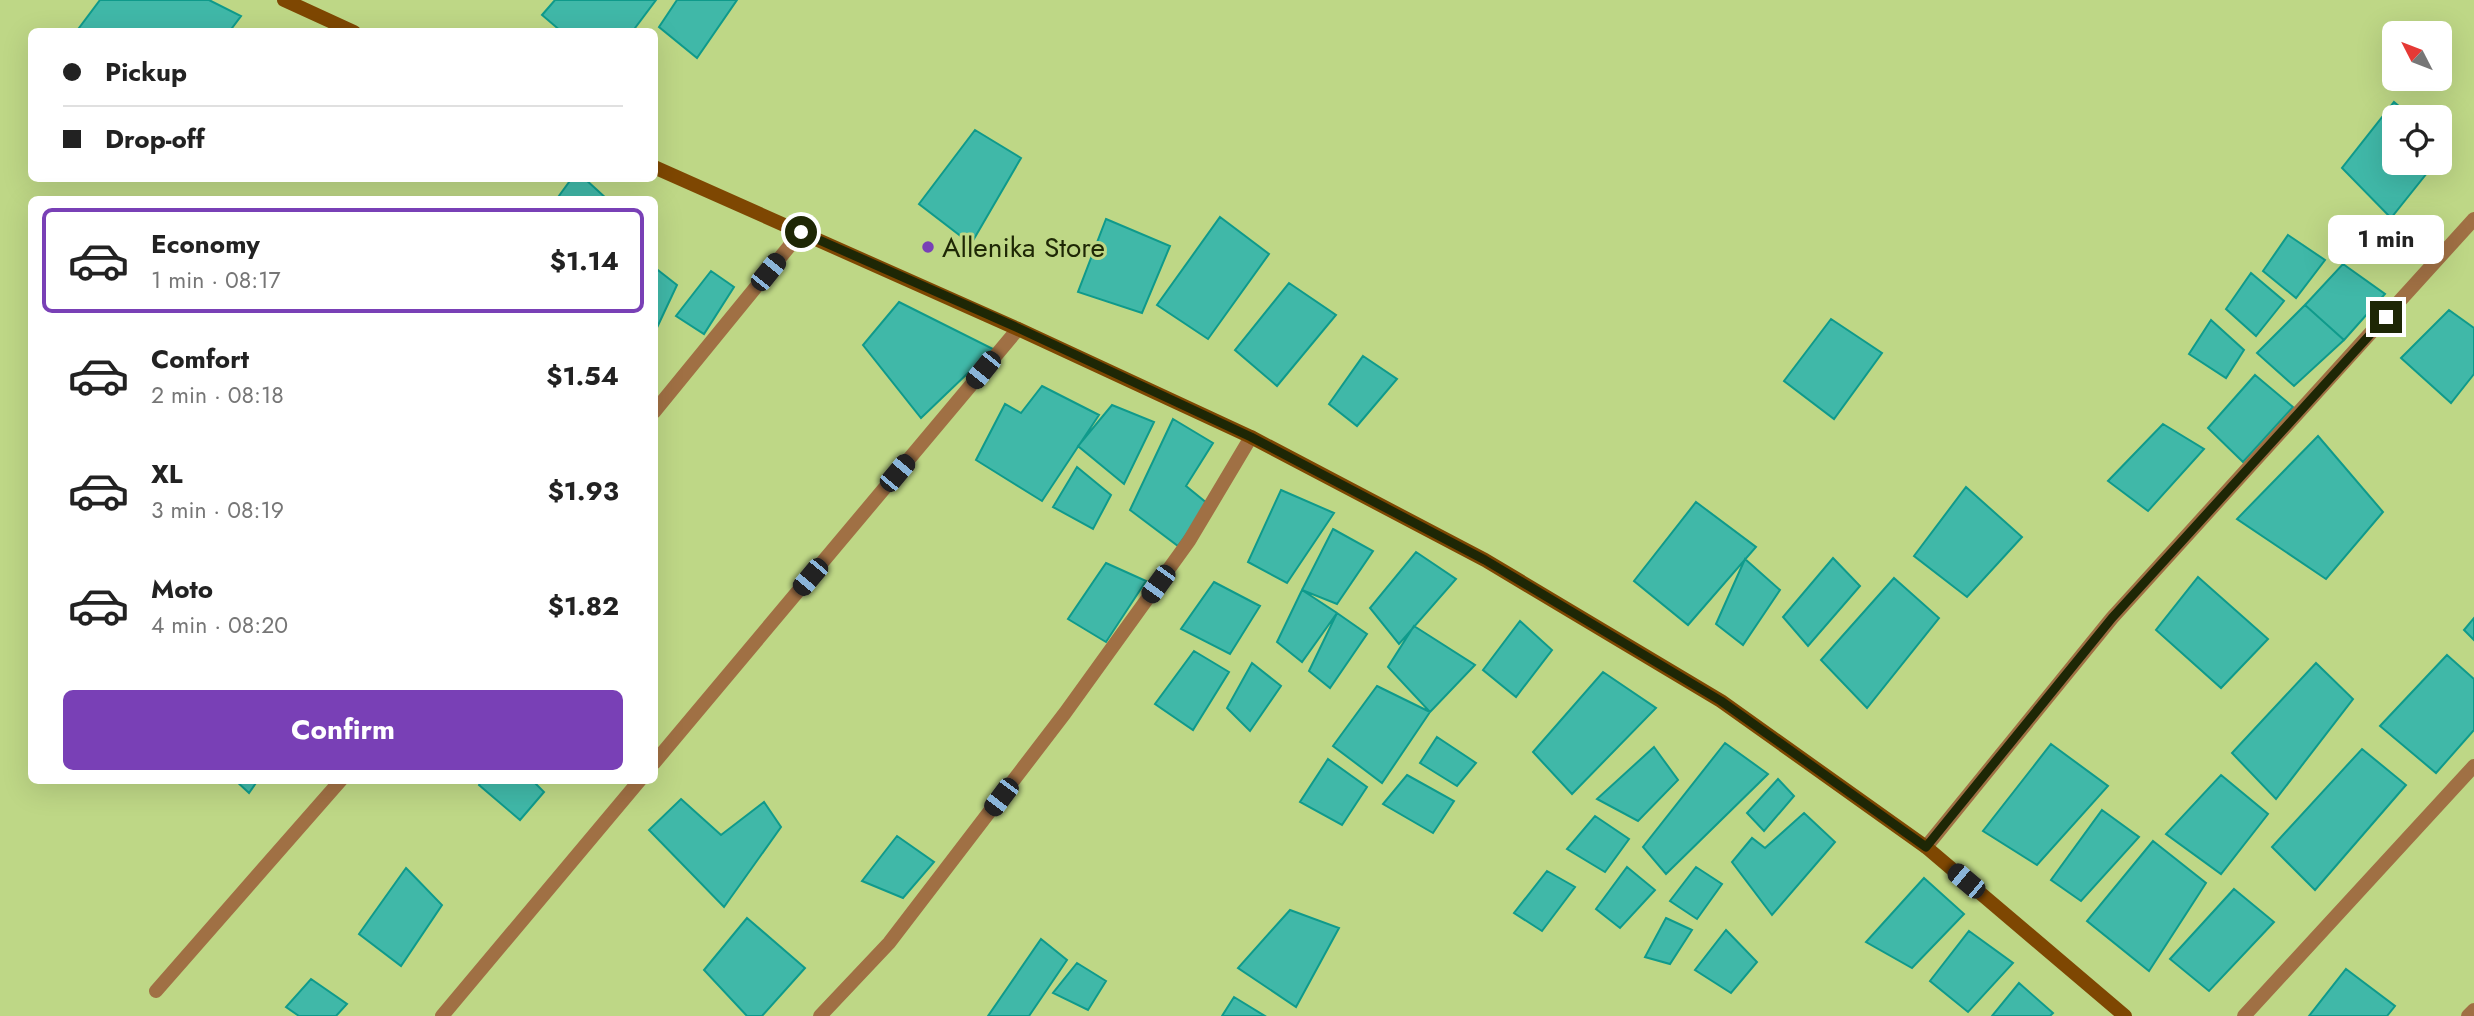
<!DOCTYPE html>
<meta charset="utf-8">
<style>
:root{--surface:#fff;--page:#f6f6f6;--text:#222;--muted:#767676;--line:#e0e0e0;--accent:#7940b6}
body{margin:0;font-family:Jost,sans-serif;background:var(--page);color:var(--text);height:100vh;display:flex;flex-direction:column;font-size:26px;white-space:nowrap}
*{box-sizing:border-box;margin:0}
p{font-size:23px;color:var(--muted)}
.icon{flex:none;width:38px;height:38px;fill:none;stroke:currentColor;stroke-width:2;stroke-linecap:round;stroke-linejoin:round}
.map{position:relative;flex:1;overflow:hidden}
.panel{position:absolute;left:28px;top:196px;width:630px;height:588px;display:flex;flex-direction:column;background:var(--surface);border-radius:10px;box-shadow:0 7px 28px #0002}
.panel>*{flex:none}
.banner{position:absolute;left:28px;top:28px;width:630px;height:154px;border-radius:10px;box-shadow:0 7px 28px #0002;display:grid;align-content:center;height:154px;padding:0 35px;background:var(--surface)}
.needle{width:46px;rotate:312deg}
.buttons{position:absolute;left:2382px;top:21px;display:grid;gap:14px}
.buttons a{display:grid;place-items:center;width:70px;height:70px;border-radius:10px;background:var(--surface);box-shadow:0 7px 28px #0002;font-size:35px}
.end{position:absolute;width:32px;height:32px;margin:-16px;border:9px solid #1e2705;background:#fff;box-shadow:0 0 0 4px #fff}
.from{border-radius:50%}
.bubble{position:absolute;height:49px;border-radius:10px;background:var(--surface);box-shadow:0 7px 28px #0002;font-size:23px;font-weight:700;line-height:49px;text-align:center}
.car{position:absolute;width:21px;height:42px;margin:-21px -10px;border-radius:9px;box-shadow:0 0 5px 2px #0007;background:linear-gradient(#222 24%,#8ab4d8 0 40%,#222 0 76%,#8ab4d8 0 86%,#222 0)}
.banner b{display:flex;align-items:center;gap:24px;height:66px;font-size:26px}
.banner b+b{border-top:2px solid var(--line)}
.banner i{width:18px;height:18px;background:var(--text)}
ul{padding:12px 0 0;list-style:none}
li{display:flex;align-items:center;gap:21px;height:105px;margin:0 14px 10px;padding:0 21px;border:4px solid transparent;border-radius:10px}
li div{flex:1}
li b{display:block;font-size:26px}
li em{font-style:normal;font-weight:700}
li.selected{border-color:var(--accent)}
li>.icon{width:63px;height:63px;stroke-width:1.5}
.primary-button{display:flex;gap:14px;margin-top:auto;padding:14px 35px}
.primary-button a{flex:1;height:80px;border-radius:10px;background:var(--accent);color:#fff;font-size:28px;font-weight:700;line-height:80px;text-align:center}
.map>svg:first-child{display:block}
</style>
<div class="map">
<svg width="2474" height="1016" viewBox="0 0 2474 1016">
<rect width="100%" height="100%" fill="#bed786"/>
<path fill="#40b8a8" stroke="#0f9a8b" stroke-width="2" d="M100,0H209L241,16L229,32H76Z
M555,0H656L632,32H562L542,15Z
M677,0H737L697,58L659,27Z
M2394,102L2412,117H2394V163H2435L2391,218L2342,168Z
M975,130L1021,158L971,244L919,204Z
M572,178H584L608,200H556Z
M1220,217L1269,254L1208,339L1157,305Z
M1106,219L1170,246L1142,313L1078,292Z
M2288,235L2325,260L2296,298L2263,271Z
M2343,264L2385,294L2344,340L2305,305Z
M654,267L677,285L654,334Z
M711,271L734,287L704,334L676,316Z
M2251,273L2284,301L2256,336L2226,309Z
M1289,283L1336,315L1277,386L1235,350Z
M899,302L993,349L921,418L863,345Z
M2305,305L2344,340L2294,386L2257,353Z
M2449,310L2474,328V374L2451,403L2401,358Z
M1831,319L1882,353L1834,419L1784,381Z
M2211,320L2244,350L2226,378L2189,354Z
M1363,356L1397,379L1357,426L1329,404Z
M2255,375L2293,407L2243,462L2208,428Z
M1042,386L1099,415L1042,501L976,460L1005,404L1021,413Z
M1112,405L1154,422L1124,484L1078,446Z
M1173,419L1213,443L1186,486L1208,504L1178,546L1130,510Z
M2163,424L2204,449L2148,511L2108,481Z
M2318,436L2383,512L2326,579L2237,519Z
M1077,467L1111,495L1093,529L1053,507Z
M1966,487L2022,537L1967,597L1914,556Z
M1281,490L1334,513L1287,583L1248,562Z
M1696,502L1756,547L1688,625L1634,581Z
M1333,529L1373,551L1337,604L1302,590Z
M1416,552L1456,579L1399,644L1370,608Z
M1833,558L1860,586L1808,646L1783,617Z
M1745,559L1780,590L1743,645L1716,624Z
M1106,563L1146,581L1106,642L1068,619Z
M2198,577L2268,639L2221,688L2156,630Z
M1894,578L1939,618L1867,708L1821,660Z
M1214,582L1260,606L1230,654L1181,629Z
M1302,590L1337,613L1302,662L1277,642Z
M1337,613L1367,634L1330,688L1309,671Z
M2474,618V640L2464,630Z
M1520,621L1552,650L1516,697L1483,670Z
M1414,626L1475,665L1430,712L1388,667Z
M1194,651L1229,672L1193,730L1155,704Z
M2447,655L2474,679V730L2436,773L2380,726Z
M1252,663L1281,686L1250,731L1227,708Z
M2316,663L2353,699L2276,799L2232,753Z
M1603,672L1656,708L1572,794L1533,752Z
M1377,686L1430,712L1382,783L1333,746Z
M1437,737L1476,763L1457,786L1420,763Z
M1725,743L1768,774L1666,874L1643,847Z
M2051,744L2108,786L2037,865L1983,831Z
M1654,747L1678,780L1638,821L1597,799Z
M2362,749L2406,785L2315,890L2272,847Z
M1328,759L1367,787L1342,825L1300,802Z
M1407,775L1454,801L1433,833L1383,804Z
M2221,775L2268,814L2221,874L2166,834Z
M1778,779L1794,796L1764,831L1747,813Z
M235,780H258L249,793Z
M482,780H532L544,792L520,820L479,785Z
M681,799L721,835L764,802L781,827L724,907L649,830Z
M2102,810L2139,837L2081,901L2051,880Z
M1804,813L1835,842L1772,915L1732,862L1752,838L1765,848Z
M1595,816L1629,839L1605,872L1567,849Z
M897,836L934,862L903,898L862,881Z
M2153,841L2206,883L2149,971L2087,921Z
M1627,867L1655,890L1620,928L1596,909Z
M1696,867L1722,884L1697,919L1670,901Z
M406,868L442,905L401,966L359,934Z
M1547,871L1575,887L1542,931L1514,913Z
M1924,878L1964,914L1912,968L1866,942Z
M2234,889L2274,922L2209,991L2170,959Z
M1290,910L1339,928L1296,1007L1238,968Z
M747,918L805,968L762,1016H747L704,970Z
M1666,918L1692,930L1670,964L1645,957Z
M1726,930L1757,962L1731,993L1695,970Z
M1969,931L2013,963L1968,1012L1930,981Z
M1041,939L1067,960L1029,1016H988Z
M1077,963L1106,981L1088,1010L1053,993Z
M2346,969L2395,1006L2387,1016H2309Z
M311,979L347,1004L336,1016H299L286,1007Z
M2019,983L2053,1013L2050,1016H1992Z
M1234,997L1265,1016H1222Z"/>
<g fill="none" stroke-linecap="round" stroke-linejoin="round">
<path stroke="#a07044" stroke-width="14" d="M654,412L801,232
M654,763L1018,329
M1926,847L2112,618L2474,219
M156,991L341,780
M442,1016L640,780
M820,1016L889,943L1065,713L1189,541L1251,437
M2244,1016L2474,766
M2468,1016L2474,1010"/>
<path stroke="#7e4702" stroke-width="14" d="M284,0L354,32
M654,167L1018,329L1251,437L1485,560L1721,701L1926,847L2125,1016"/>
</g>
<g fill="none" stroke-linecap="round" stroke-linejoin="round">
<path stroke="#1e2705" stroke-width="9" d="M801,232L1018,328L1251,437L1485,560L1721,701L1926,847L2112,618L2386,317"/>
</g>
<circle fill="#7940b6" stroke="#bed786" stroke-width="2.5" cx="928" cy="247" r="7"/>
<g text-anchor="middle" stroke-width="6" stroke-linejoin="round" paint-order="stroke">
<g font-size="28" fill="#1e2705" stroke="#bed786" text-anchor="start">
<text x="942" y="257">Allenika Store</text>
</g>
</g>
</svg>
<div class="buttons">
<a><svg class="needle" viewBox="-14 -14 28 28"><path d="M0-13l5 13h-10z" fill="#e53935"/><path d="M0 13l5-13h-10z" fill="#767676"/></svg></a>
<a><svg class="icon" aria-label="locate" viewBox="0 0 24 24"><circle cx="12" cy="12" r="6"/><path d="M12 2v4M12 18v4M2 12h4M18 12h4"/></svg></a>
</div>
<i class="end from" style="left:801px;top:232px"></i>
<i class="end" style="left:2386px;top:317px"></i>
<div class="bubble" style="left:2328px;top:215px;width:116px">1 min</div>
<i class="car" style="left:768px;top:272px;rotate:39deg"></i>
<i class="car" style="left:983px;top:370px;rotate:219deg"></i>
<i class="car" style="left:897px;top:473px;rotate:40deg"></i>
<i class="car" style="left:810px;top:577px;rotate:220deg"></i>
<i class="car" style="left:1158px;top:584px;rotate:216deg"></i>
<i class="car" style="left:1001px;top:797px;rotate:217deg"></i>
<i class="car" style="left:1966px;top:881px;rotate:310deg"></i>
<div class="banner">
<b><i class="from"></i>Pickup</b>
<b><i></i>Drop-off</b>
</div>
<section class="panel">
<ul>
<li class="selected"><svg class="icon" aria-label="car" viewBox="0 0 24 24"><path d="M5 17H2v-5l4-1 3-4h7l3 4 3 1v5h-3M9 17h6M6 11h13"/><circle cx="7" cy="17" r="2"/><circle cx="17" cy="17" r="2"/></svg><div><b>Economy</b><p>1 min · 08:17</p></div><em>$1.14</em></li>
<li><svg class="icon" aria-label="car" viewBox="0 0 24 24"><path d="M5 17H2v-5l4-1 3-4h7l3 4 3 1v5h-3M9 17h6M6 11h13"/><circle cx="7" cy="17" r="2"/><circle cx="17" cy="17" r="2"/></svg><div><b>Comfort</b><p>2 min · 08:18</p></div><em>$1.54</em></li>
<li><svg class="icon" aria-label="car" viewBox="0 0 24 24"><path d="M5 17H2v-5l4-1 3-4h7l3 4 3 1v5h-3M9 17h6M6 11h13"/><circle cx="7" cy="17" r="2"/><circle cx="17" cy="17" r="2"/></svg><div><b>XL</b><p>3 min · 08:19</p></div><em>$1.93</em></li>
<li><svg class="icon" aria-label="car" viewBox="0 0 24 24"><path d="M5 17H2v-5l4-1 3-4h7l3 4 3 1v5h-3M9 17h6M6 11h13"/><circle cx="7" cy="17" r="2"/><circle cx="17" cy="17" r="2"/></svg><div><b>Moto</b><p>4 min · 08:20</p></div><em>$1.82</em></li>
</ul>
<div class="primary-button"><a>Confirm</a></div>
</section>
</div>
